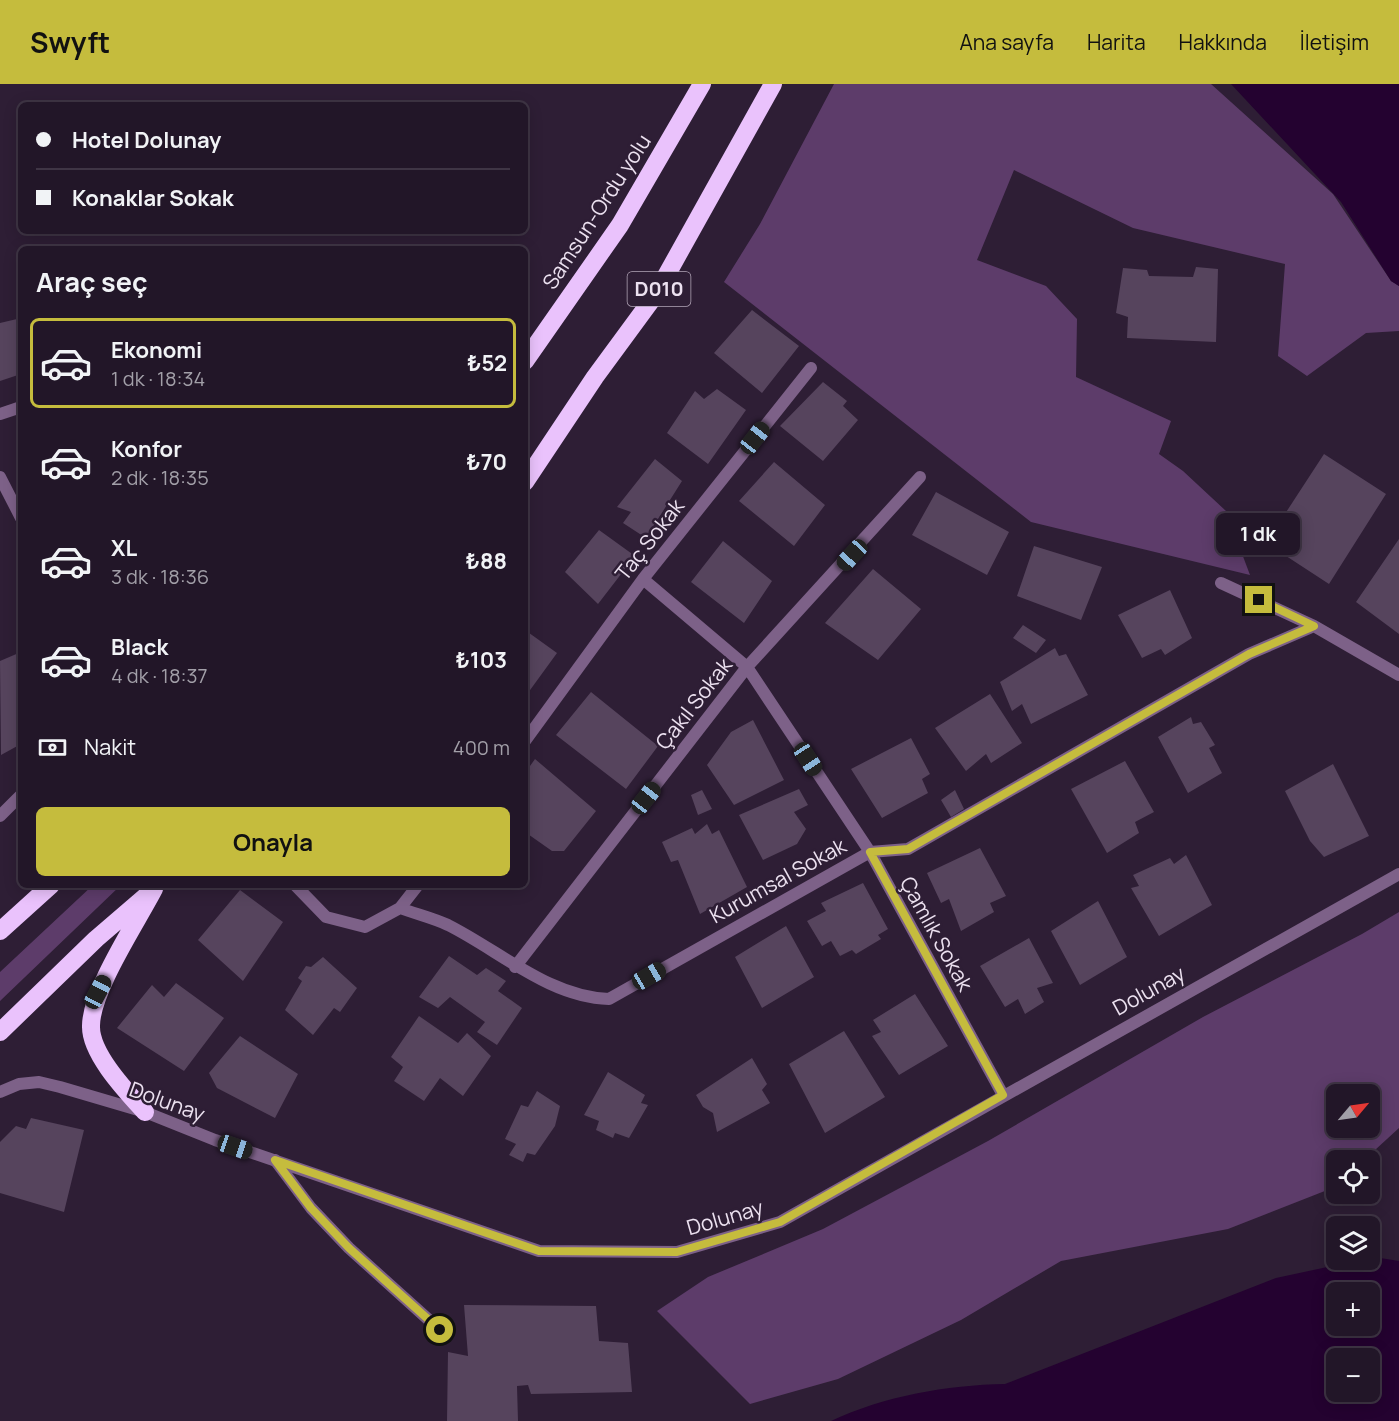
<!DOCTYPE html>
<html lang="tr">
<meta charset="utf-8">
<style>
:root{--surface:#221628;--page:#2a1f30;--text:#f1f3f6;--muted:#a29fa8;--line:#3f3545;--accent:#c5bc3d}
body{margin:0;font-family:Manrope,sans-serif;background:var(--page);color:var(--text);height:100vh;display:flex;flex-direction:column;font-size:22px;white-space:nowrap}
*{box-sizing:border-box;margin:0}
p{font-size:20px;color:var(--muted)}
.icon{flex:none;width:33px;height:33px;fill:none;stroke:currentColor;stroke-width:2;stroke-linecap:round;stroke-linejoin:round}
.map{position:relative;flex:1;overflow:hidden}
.drawer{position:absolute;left:18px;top:162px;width:510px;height:642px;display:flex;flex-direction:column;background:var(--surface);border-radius:9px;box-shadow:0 3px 15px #0003,0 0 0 2px var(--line)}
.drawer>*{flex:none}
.hud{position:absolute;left:18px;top:18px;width:510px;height:132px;border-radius:9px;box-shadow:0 3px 15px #0003,0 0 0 2px var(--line);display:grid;align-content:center;height:132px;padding:0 18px;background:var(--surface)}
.needle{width:39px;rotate:61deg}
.tools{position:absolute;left:1326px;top:1000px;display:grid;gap:12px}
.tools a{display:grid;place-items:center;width:54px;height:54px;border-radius:9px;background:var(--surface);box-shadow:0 3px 15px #0003,0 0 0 2px var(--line);font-size:30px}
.end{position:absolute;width:27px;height:27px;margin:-14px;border:8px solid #c5bc3d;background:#111;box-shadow:0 0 0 3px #111}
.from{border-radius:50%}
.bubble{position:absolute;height:42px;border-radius:9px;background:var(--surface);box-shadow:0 3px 15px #0003,0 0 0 2px var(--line);font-size:20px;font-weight:700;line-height:42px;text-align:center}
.car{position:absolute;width:18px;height:36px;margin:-18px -9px;border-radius:8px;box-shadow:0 0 4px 2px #0007;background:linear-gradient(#222 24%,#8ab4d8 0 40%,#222 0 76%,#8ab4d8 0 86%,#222 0)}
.hud b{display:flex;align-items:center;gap:21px;height:57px;font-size:22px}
.hud b+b{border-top:2px solid var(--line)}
.hud i{width:15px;height:15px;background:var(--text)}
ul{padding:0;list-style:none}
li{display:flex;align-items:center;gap:18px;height:90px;margin:0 12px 9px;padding:0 6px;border:3px solid transparent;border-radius:9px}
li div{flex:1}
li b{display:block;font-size:22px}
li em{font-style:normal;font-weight:700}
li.current{border-color:var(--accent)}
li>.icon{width:54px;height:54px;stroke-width:1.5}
h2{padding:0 18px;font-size:27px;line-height:72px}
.pay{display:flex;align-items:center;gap:15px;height:66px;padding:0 18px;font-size:22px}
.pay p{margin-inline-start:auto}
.action{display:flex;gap:12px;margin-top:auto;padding:12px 18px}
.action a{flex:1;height:69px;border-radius:9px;background:var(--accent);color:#111;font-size:24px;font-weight:700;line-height:69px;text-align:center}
header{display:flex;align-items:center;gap:36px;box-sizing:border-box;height:84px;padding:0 30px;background:var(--accent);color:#111}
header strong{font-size:28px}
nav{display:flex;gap:33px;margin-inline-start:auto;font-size:21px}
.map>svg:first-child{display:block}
</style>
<header>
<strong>Swyft</strong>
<nav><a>Ana sayfa</a><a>Harita</a><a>Hakkında</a><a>İletişim</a></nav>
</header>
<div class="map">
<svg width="1399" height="1337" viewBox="0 0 1399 1337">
<rect width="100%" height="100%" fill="#2e1e35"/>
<path fill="#5d3c6a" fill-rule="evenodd" d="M834,0H1211L1333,110L1391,197L1399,202V247L1366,249L1307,292L1278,272L1285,180L1133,144L1014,86L977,176L1046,202L1077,235L1076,293L1171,337L1159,370L1183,387L1226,427L1250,491L1031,438L724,198L760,140Z
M93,801H121L0,917V888Z
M1399,828V1044L1363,1077H1336L1335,1103L1228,1145L1061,1177L961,1236L838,1295L750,1320L657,1227L708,1193L823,1145L988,1057L1203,933L1362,850ZM1336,1011H1370V1044H1336Z"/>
<path fill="#240230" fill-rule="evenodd" d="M1231,0H1399V202L1391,197L1341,118Z
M1374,1173L1399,1177V1337H831C884,1312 947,1301 1005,1300L1276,1194ZM1336,1209H1370V1242H1336ZM1336,1275H1370V1308H1336Z"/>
<path fill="#56445d" d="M1196,183L1218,185L1216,258L1127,254L1128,233L1116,229L1123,184L1147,186L1149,192L1193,193Z
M752,226L799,262L762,309L714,269Z
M17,235L21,243V290L0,297V239Z
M823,298L847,317L843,322L858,336L823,377L780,342Z
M717,305L746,326L708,380L667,349L695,307L704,315Z
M1324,370L1386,410L1329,500L1266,459Z
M655,375L682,397L646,454L623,439L631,428L617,423Z
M774,378L825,421L794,462L739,417Z
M936,408L1009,448L987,491L912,451Z
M599,446L635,472L598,520L565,488Z
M1399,455V550L1356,518Z
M723,457L772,497L744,539L691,498Z
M1034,462L1102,483L1081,536L1017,512Z
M873,485L921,525L878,576L825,539Z
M1170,506L1192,554L1165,571L1161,565L1142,574L1118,531Z
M1023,541L1046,556L1036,569L1013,554Z
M525,546L557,569L525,613Z
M1055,564L1059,572L1066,570L1088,611L1031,640L1022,620L1012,627L1000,598Z
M21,568V660L1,671L0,577Z
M591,608L658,662L626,705L556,651Z
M990,610L1022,659L991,679L986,670L966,687L935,644Z
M1191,633L1193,640L1201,638L1215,661L1209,664L1222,689L1188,709L1158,653Z
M753,636L784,696L734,721L707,681L731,648Z
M911,654L930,690L922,695L928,709L882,734L851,685Z
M535,675L596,727L564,767H552L525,748V689Z
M1125,677L1154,728L1135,738L1139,749L1107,769L1071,705Z
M1333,680L1369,752L1324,773L1310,757L1285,707Z
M799,705L808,721L794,728L806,745L797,760L763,776L739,731Z
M702,706L712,725L698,731L691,711Z
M955,706L964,725L951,733L941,716Z
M707,740L712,750L719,746L747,803L700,830L678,776L671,778L662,758L692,744L695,750Z
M980,764L1006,812L990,819L994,828L961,847L949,815L941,819L927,789Z
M1186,771L1212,821L1159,852L1131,804L1139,802L1133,791L1170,774L1174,780Z
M863,799L888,845L878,851L881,855L856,870L852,866L840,872L831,857L822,862L807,837L826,827L821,819Z
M240,806L283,838L243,897L198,856Z
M1098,817L1127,873L1080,901L1051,847Z
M786,842L814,893L762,924L735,873Z
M1029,854L1053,899L1037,904L1044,918L1025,930L1018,915L1005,923L980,882Z
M449,872L477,891L486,884L506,897L498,907L522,924L497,961L477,948L485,938L450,913L438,924L419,913Z
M323,873L357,904L340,928L334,924L313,951L285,926L302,897L298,894L306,882L311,883Z
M176,899L224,934L184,987L117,944L152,901L164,913Z
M915,910L948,962L899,991L872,952L881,948L873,936Z
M419,932L458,959L467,949L491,972L463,1012L440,994L424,1017L394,997L403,983L391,973Z
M844,947L885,1013L825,1049L789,980Z
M240,952L298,990L275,1034L217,1004L209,989Z
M752,974L767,1000L762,1006L770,1019L717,1048L713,1029L703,1023L696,1011Z
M608,988L645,1011L641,1019L648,1021L629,1054L615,1049L613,1054L596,1046L599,1037L584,1031Z
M537,1007L560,1022L555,1042L535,1071L527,1069L523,1078L509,1071L516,1060L505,1055L521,1021L528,1023Z
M31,1034L84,1046L64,1128L0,1109V1058L16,1042L26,1045Z
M464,1221L596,1222L599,1257L628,1259L632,1308L531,1310L528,1301L517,1302L518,1337H447L448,1268L468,1272Z"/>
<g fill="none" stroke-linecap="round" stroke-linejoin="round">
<path stroke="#7d6188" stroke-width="12" d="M275,1076L311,1124L349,1164L440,1246"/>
<path stroke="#7d6188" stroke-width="12" d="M0,330L21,323
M0,393L21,434
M643,495L747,583L870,768L1003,1011
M1221,499L1314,542L1399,591
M525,657L643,495L811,284
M0,732L21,711
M295,801L326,833L365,843L400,824C416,830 433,834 448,841C500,867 549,913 609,915L870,768L908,765L1249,570L1314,542
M400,824L418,801
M515,883L747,583L920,393
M0,1008L19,1000L39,998L60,1003L145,1028L215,1056L539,1167L677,1168L780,1138L1399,790"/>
<path stroke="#eac2fc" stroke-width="18" d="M525,277L620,141L702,0
M525,398L595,293L656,210L773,0
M0,847L51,801
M0,948L96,855L146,812
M145,1028C128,1009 91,971 91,943C90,908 137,838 154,805"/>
</g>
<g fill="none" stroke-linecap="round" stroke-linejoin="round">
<path stroke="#c5bc3d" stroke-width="8" d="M440,1246L349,1164L311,1124L275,1076L539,1167L677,1168L780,1138L982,1023L1003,1011L870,768L908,765L1249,570L1314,542L1259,516"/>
</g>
<g text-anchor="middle" stroke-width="5" stroke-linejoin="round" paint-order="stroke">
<rect fill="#2e1e35" stroke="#b3a6b8" stroke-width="1.5" x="627.5" y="188" width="63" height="34" rx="4.5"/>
<g font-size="20" font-weight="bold" fill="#ece1f0">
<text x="659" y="212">D010</text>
</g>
<g font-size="21" fill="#ece1f0" stroke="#2e1e35">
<text transform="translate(597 128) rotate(-57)" y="7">Samsun-Ordu yolu</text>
<text transform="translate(650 456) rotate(-52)" y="7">Taç Sokak</text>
<text transform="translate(694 620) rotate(-52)" y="7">Çakıl Sokak</text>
<text transform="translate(778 797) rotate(-29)" y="7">Kurumsal Sokak</text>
<text transform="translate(936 850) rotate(61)" y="7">Çamlık Sokak</text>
<text transform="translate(1149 907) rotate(-29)" y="7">Dolunay</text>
<text transform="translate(167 1018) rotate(20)" y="7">Dolunay</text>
<text transform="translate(725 1134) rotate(-16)" y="7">Dolunay</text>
</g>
</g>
</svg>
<div class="tools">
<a><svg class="needle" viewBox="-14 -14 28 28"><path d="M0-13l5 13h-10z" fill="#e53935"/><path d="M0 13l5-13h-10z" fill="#a29fa8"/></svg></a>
<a><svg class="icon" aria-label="locate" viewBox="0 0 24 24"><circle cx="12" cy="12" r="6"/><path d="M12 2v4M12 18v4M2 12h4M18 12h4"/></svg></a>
<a><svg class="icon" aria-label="layers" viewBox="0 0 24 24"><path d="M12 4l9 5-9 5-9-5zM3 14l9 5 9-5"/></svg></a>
<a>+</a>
<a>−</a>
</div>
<i class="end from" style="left:440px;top:1246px"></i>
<i class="end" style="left:1259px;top:516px"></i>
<div class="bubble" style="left:1216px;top:429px;width:84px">1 dk</div>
<i class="car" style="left:755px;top:354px;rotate:38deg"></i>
<i class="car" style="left:852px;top:471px;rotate:223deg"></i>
<i class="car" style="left:808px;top:675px;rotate:147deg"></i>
<i class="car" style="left:646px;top:714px;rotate:38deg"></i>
<i class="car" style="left:649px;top:892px;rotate:60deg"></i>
<i class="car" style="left:98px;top:908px;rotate:28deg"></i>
<i class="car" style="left:235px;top:1063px;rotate:109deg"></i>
<div class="hud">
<b><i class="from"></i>Hotel Dolunay</b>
<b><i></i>Konaklar Sokak</b>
</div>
<section class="drawer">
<h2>Araç seç</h2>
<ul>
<li class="current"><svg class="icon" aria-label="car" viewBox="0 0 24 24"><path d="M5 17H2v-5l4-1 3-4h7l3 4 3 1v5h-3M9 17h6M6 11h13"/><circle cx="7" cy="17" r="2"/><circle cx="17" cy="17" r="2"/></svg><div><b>Ekonomi</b><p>1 dk · 18:34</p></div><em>₺52</em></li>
<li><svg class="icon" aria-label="car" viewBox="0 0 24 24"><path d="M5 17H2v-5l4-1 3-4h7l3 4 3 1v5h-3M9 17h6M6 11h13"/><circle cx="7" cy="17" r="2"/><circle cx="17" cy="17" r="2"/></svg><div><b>Konfor</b><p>2 dk · 18:35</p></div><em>₺70</em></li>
<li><svg class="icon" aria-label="car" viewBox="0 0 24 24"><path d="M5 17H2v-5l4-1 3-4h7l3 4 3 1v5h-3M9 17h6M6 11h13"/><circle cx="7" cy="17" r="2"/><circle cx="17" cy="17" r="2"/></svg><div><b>XL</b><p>3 dk · 18:36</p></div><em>₺88</em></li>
<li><svg class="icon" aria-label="car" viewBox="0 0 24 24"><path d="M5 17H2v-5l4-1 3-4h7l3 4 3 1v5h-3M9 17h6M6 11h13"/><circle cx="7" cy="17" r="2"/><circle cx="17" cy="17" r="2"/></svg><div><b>Black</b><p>4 dk · 18:37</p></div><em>₺103</em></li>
</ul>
<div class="pay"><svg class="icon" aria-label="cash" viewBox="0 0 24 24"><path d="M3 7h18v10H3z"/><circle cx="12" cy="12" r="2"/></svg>Nakit<p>400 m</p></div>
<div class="action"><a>Onayla</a></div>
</section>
</div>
